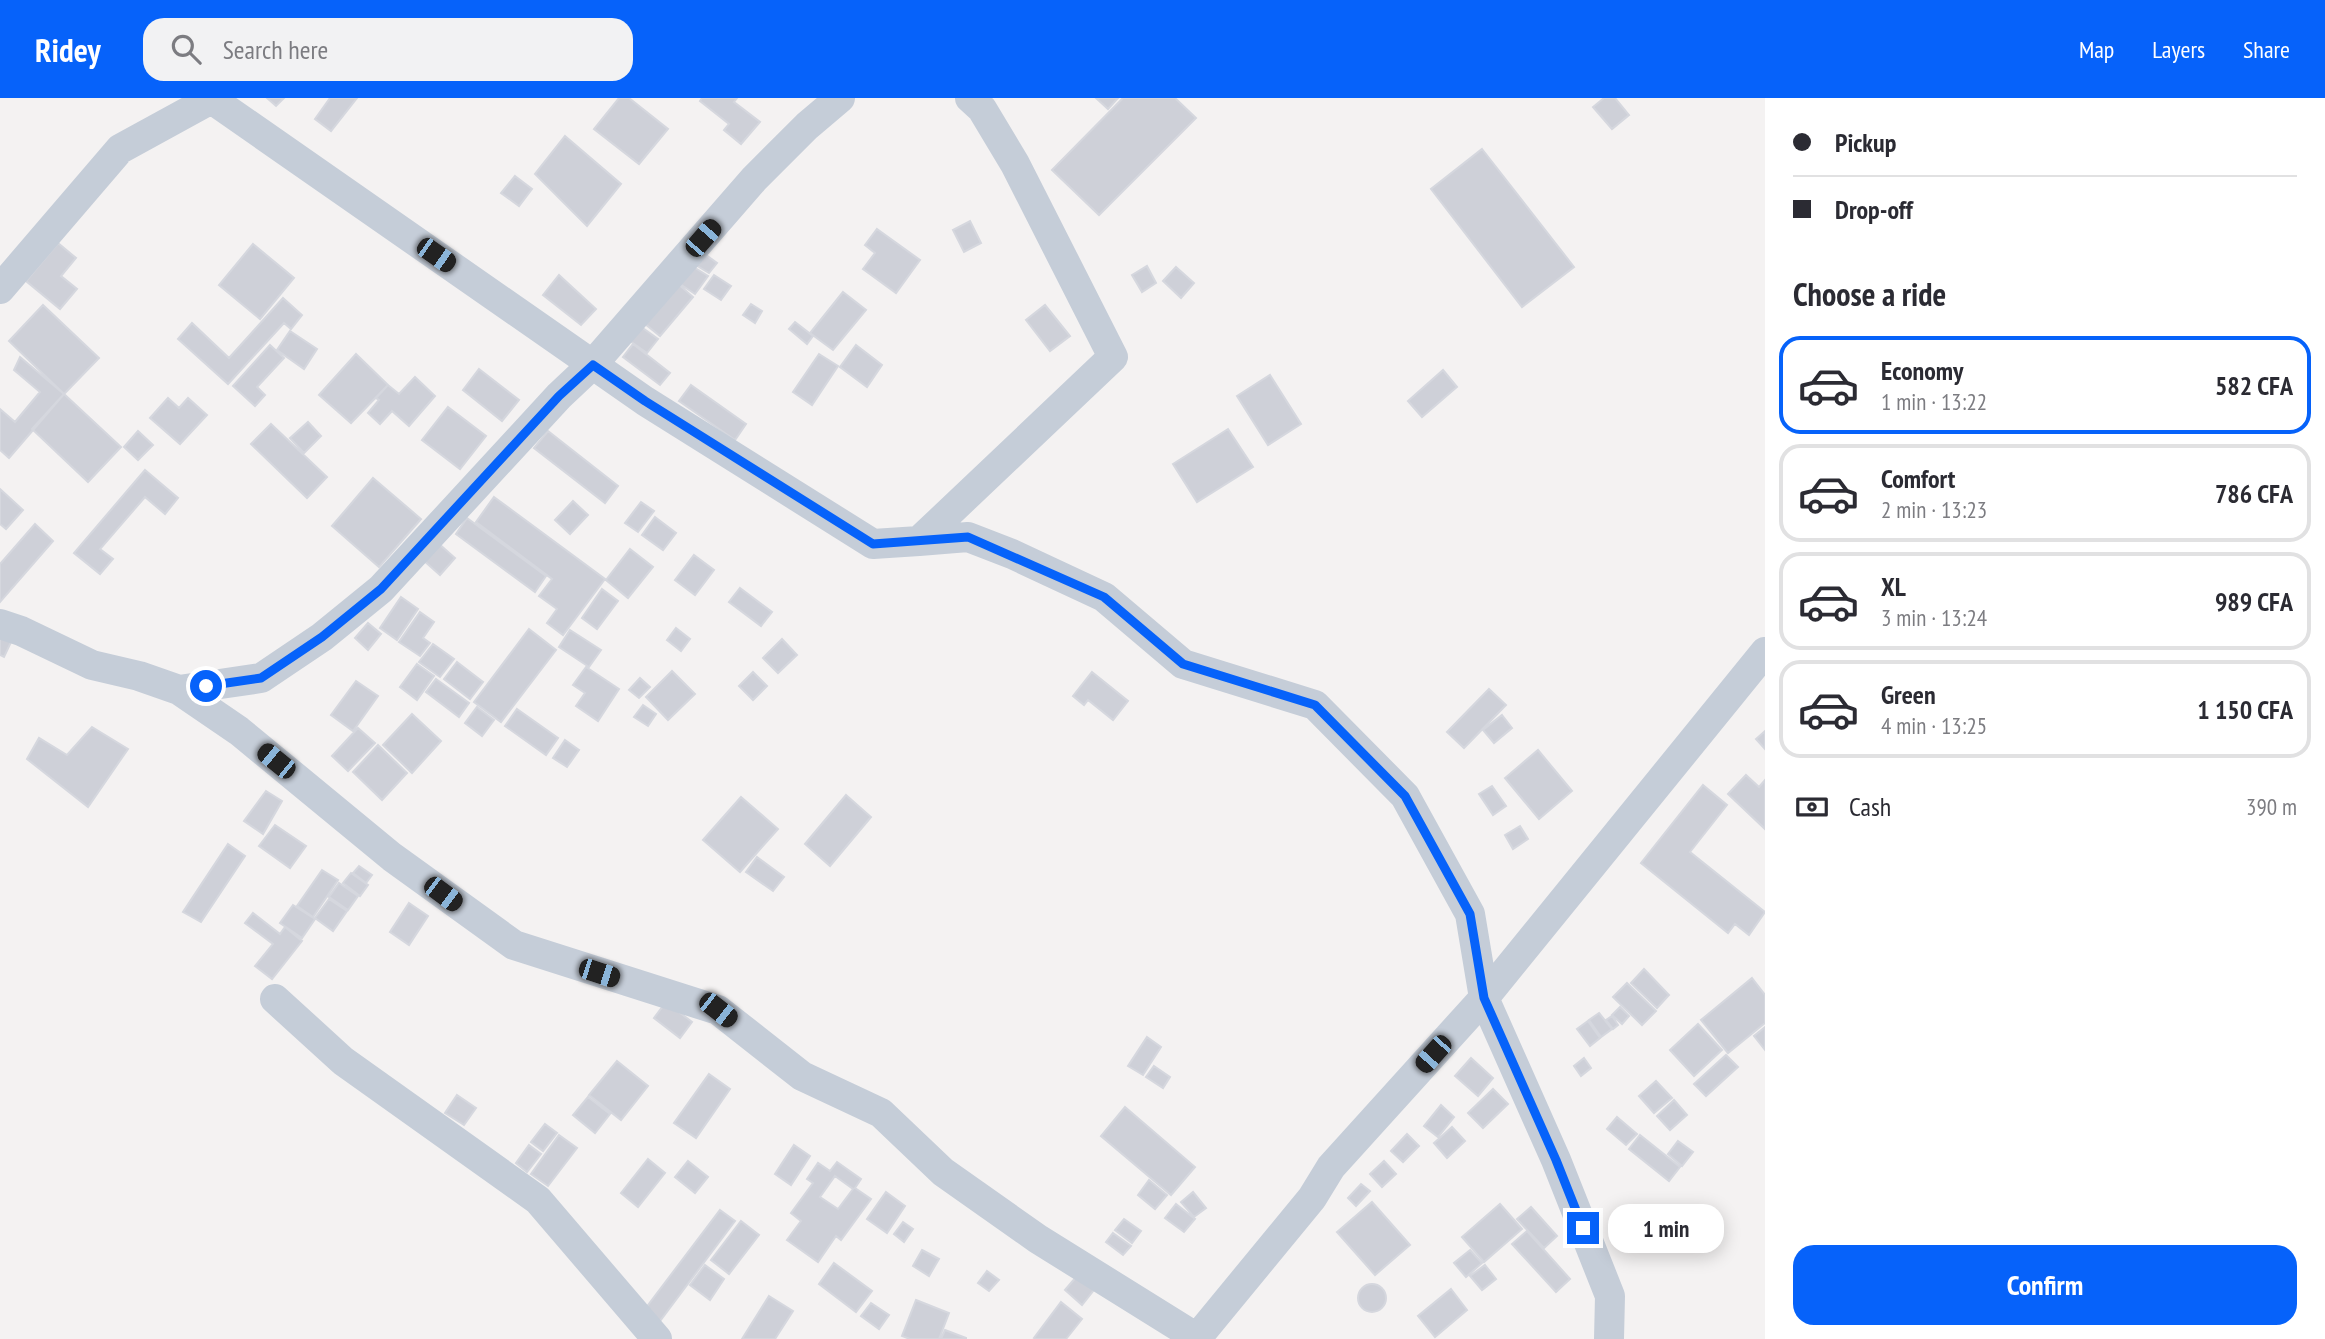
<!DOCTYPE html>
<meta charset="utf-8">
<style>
:root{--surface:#fff;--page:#f2f2f3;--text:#2b2b33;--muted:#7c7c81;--line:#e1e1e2;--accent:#0662fa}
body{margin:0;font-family:"PT Sans Narrow",sans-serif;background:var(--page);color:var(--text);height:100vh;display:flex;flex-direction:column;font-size:26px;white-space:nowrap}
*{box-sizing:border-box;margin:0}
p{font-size:23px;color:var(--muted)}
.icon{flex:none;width:38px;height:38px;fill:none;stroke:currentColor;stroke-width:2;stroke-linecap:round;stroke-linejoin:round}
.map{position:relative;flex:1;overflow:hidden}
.details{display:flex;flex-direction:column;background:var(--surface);width:560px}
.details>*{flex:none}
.guide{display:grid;align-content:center;height:154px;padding:0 28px;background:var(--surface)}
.end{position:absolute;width:32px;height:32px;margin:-16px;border:9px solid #0662fa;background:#fff;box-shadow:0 0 0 4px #fff}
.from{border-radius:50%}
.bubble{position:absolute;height:49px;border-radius:21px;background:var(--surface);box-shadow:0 4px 18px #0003;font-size:23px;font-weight:600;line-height:49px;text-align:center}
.car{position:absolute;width:21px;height:42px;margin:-21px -10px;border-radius:9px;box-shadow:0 0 5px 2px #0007;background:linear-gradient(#222 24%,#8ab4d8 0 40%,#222 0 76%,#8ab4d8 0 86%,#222 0)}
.guide b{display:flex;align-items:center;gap:24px;height:66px;font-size:26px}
.guide b+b{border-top:2px solid var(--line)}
.guide i{width:18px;height:18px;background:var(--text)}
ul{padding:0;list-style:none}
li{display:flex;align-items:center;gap:21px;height:98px;margin:0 14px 10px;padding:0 14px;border:4px solid var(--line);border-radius:21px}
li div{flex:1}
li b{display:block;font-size:26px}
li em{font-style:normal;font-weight:600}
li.selected{border-color:var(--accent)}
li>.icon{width:63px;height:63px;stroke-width:1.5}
h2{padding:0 28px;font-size:32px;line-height:84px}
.pay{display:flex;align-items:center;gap:18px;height:77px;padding:0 28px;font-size:26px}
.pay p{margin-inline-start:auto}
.primary-button{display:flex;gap:14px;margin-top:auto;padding:14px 28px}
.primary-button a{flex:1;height:80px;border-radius:21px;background:var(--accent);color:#fff;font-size:28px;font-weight:600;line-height:80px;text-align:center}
header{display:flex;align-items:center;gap:42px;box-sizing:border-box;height:98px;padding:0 35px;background:var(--accent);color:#fff}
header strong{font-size:33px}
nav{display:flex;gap:38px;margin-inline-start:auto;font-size:24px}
.search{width:490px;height:63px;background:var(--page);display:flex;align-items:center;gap:18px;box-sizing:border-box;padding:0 24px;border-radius:21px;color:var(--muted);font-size:26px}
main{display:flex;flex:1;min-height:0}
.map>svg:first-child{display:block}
</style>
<header>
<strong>Ridey</strong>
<div class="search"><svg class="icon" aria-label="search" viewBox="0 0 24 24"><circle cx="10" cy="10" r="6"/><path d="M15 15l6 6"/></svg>Search here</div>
<nav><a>Map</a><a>Layers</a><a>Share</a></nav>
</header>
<main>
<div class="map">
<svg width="1765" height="1241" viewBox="0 0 1765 1241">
<rect width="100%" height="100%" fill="#f4f2f2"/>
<path fill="#ced0d8" stroke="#d5d7de" stroke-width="2" fill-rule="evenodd" d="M267,0H284L276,8Z
M330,0H357L331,33L315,21Z
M619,0H629L668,31L639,66L594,31Z
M702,0H737L734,4L760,24L741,46L724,32L729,26L700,3Z
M1096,0H1118L1108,11Z
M1123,0H1175L1196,20L1099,117L1052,72Z
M1604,0H1615L1629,17L1612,31L1593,9Z
M565,38L621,86L587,128L535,76Z
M1482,51L1574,169L1522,209L1431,91Z
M515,78L532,91L519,108L501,95Z
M970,123L981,145L964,154L953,132Z
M877,131L920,162L896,195L863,171L875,155L865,147Z
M58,145L76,160L61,178L77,191L60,211L26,183Z
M253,146L294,180L260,221L219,187Z
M702,154L717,165L709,175L694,166Z
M692,168L708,178L695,196L680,186Z
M1147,168L1156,185L1142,194L1132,177Z
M1176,169L1194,185L1181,200L1163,183Z
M559,177L596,211L581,227L543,197Z
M714,177L731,188L721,202L704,191Z
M676,184L693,199L660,238L644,225Z
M843,194L866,212L833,252L810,235Z
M283,200L302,217L291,231L284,225L228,286L178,241L192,225L229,260Z
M751,206L762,213L755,225L743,217Z
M43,207L99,260L64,296L9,243Z
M1045,207L1070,238L1050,253L1026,222Z
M795,224L813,238L807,246L789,231Z
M640,228L658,241L647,255L630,243Z
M290,233L317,251L304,271L277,252Z
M633,246L670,275L660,287L623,259Z
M270,247L284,260L257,289L265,297L255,308L233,288Z
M856,247L882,267L867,289L840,269Z
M356,256L388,287L351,325L319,297Z
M819,256L838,268L812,307L793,294Z
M20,259L64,296L9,360L0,352V311L15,324L40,294L14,272Z
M479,271L519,302L502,323L463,292Z
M1443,272L1457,289L1422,319L1408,303Z
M1270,277L1301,326L1268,347L1237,298Z
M415,279L435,298L409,328L392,313L380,326L368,315L379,302L376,300L388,287L399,296Z
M691,287L746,326L735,342L679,303Z
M64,296L121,349L88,384L32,331Z
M168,300L179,310L188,300L207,317L180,346L150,320Z
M448,309L486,338L460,371L422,342Z
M308,324L321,338L304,355L290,340Z
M271,326L327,379L307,400L251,346Z
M1228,331L1253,369L1197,404L1173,366Z
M138,333L153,347L138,362L124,349Z
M548,333L618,388L605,405L534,350Z
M145,372L178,400L165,416L145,399L100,451L113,461L100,476L74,455Z
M373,380L421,421L379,469L332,428Z
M0,391L23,412L6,431L0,426Z
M494,399L605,481L563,537L547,525L557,511L539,498L552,481L476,424Z
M573,403L588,417L570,436L555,422Z
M641,404L654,413L638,434L625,425Z
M655,419L676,435L663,452L642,437Z
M467,420L546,478L535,494L456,436Z
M35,426L53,443L0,504V466Z
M438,445L455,460L440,477L423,462Z
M630,451L653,469L628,500L606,482Z
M694,457L714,472L695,497L675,482Z
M740,490L772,514L761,528L729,504Z
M602,491L618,503L597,531L582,520Z
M401,499L418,511L397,542L380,530Z
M420,514L434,524L423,540L430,545L420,558L399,544Z
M368,525L381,536L368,552L355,540Z
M676,530L690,541L681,553L667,542Z
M529,531L556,552L501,624L474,604Z
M570,532L601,552L589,569L559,549Z
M0,537L12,542L4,559L0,557Z
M782,541L797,557L778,575L763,560Z
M433,546L454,561L440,579L419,564Z
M457,564L483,584L470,601L444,581Z
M417,566L434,578L417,602L400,589Z
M586,569L619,591L598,623L576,608L585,595L573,587Z
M672,573L695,596L668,622L646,599Z
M753,574L767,588L753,602L739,588Z
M1092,574L1128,603L1113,622L1088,602L1084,607L1073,598Z
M640,580L650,589L639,600L629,592Z
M436,581L469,605L459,619L426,594Z
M356,583L378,598L353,633L331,617Z
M1489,591L1506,607L1464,650L1447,634Z
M643,607L656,616L648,628L634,619Z
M477,609L494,622L482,638L465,625Z
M517,611L558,640L546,657L505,628Z
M412,616L441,643L412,675L383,647Z
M1502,617L1512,630L1494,645L1483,632Z
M92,629L128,651L88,709L27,661L39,640L67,657Z
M358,630L375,645L348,673L332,658Z
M1765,633V651L1756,641Z
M565,642L579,652L567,669L553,660Z
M378,647L407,675L382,702L353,674Z
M1538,652L1572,693L1539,721L1505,680Z
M1746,677L1759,689L1765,682V731L1728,696Z
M1703,687L1727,707L1690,754L1765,814L1749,837L1735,826L1728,835L1641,765Z
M1492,688L1506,708L1493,717L1479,696Z
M266,693L282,703L263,736L244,723Z
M846,697L871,719L830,768L805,746Z
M741,699L778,731L740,774L703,742Z
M275,727L306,748L290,770L259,748Z
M1520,728L1528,741L1513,751L1505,737Z
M228,746L245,758L201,824L183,814Z
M757,759L784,779L773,793L746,774Z
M359,768L372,777L366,785L353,775Z
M322,772L338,782L313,819L297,808Z
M351,775L368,787L360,798L343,785Z
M339,785L358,798L348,812L329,799Z
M329,801L347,813L333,833L315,820Z
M409,805L428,818L409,847L390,834Z
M293,807L315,821L302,840L280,825Z
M253,815L280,836L285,829L302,843L272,881L255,868L273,846L245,825Z
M1644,871L1669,897L1657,910L1631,885Z
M1752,880L1765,897V925L1728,955L1701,922Z
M1627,885L1656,913L1642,927L1613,899Z
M666,904L692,924L680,940L654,920Z
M1620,909L1629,918L1622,926L1612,917Z
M1599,915L1612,931L1601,939L1589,922Z
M1612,918L1618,927L1613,931L1606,922Z
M1588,923L1600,940L1590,948L1577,931Z
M1698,926L1722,952L1694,978L1670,952Z
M1765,929V952L1754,938Z
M1147,939L1161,949L1143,977L1128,968Z
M1726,957L1738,969L1706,998L1694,986Z
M1471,960L1493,980L1478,998L1455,978Z
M1584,960L1591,970L1581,978L1574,968Z
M617,963L648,988L621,1022L589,997Z
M1154,968L1170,979L1163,990L1146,979Z
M709,976L730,991L696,1040L674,1025Z
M1656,983L1672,1000L1654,1015L1639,998Z
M1493,991L1508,1006L1483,1030L1468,1015Z
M457,997L476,1010L464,1027L445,1015Z
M588,999L610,1016L595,1035L573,1017Z
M1674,1002L1687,1017L1670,1032L1657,1018Z
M1441,1007L1454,1019L1438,1039L1424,1028Z
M1125,1009L1195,1069L1171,1097L1101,1038Z
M1617,1019L1637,1036L1626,1047L1607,1031Z
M545,1026L557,1035L543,1053L531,1044Z
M1452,1029L1465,1043L1447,1060L1434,1045Z
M1407,1036L1419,1048L1403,1064L1391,1053Z
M559,1037L577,1050L548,1088L531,1076Z
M1640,1037L1680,1069L1669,1083L1629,1051Z
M1678,1043L1693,1054L1682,1068L1668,1056Z
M529,1047L541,1056L527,1074L516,1065Z
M794,1047L810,1058L791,1087L775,1076Z
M648,1061L665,1075L638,1109L621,1095Z
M688,1063L708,1079L695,1095L675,1079Z
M1384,1063L1396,1076L1382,1089L1370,1076Z
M837,1064L861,1081L855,1090L871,1101L841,1142L836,1138L818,1164L787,1142L801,1123L791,1115L813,1085L807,1081L818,1065L830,1073ZM835,1078L853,1091L838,1111L820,1099Z
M1149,1082L1167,1097L1155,1111L1138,1097Z
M1361,1086L1370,1093L1356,1108L1348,1100Z
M886,1094L905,1108L887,1135L867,1121Z
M1193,1094L1206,1110L1194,1119L1181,1104Z
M1372,1104L1410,1147L1375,1177L1337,1134Z
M1176,1106L1195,1121L1184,1134L1165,1120Z
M1500,1106L1522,1131L1484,1164L1462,1139Z
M1531,1109L1557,1138L1544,1150L1517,1121Z
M720,1112L735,1123L660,1223L645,1211Z
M1124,1121L1141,1133L1132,1145L1115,1132Z
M741,1123L759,1137L729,1176L711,1162Z
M903,1124L913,1131L904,1144L894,1136Z
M1527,1133L1570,1181L1556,1194L1512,1146Z
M1113,1135L1131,1148L1123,1157L1106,1144Z
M922,1152L939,1161L929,1178L913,1168Z
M1470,1152L1482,1165L1466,1179L1454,1165Z
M834,1165L872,1193L856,1214L819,1186Z
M705,1167L724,1181L710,1202L690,1187Z
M1485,1167L1496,1181L1482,1192L1470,1178Z
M987,1173L999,1182L989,1193L978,1185Z
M1077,1178L1094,1192L1082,1207L1065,1192Z
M1358 1200a14 14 0 1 1 28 0a14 14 0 1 1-28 0Z
M1451,1191L1467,1212L1435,1239L1418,1218Z
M769,1198L793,1213L775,1241H742Z
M916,1202L949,1215L939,1241H910L902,1238Z
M1061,1204L1082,1221L1066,1241H1036L1034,1240Z
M871,1205L889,1217L879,1231L861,1218Z
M945,1232L966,1240V1241H941Z"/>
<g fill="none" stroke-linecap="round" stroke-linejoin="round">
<path stroke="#c5cdd8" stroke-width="30" d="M210,0L645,303L873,446L919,443
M970,0L982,11L1015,66L1113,259L919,443L968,439L1012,456L1104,499L1183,566L1315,607L1405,698L1470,816L1484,900L1556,1062L1610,1198L1609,1241
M0,191L120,51L213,0
M0,526L21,533L92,567L139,578L179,592L239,633L392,759L514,847L718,912L802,978L881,1015L943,1074L1038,1141L1197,1240
M179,592L261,580L322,539L381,491L559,298L593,266L754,81L807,28L840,0
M275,901L343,963L538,1102L657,1241
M1196,1241L1312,1100L1331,1069L1484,900L1765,554"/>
</g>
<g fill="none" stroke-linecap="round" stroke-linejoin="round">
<path stroke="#0662fa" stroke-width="9" d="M206,588L261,580L322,539L381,491L559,298L593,267L645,303L873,446L968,439L1104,499L1183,566L1315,607L1405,698L1470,816L1484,900L1556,1062L1583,1130"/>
</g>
</svg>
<i class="end from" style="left:206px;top:588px"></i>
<i class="end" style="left:1583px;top:1130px"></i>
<div class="bubble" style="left:1608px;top:1106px;width:116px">1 min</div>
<i class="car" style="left:703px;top:140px;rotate:41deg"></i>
<i class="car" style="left:436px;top:157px;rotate:125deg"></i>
<i class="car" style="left:276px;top:663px;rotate:309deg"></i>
<i class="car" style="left:443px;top:796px;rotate:127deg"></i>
<i class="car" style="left:599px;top:875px;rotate:108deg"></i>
<i class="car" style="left:718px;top:912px;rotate:128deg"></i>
<i class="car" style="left:1433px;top:956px;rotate:222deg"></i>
</div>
<section class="details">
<div class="guide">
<b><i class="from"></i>Pickup</b>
<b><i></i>Drop-off</b>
</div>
<h2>Choose a ride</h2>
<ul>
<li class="selected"><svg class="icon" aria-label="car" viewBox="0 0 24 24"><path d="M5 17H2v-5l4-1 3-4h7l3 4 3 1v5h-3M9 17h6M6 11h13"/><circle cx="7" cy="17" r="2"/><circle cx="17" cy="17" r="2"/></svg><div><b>Economy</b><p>1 min · 13:22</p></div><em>582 CFA</em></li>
<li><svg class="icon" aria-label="car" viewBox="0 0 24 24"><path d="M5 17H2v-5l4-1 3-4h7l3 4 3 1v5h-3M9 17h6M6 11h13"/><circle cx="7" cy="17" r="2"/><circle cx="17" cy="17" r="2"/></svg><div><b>Comfort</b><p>2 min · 13:23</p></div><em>786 CFA</em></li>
<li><svg class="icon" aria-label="car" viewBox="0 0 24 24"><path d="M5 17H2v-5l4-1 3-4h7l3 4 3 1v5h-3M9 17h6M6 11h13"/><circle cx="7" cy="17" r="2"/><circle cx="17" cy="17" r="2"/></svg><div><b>XL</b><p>3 min · 13:24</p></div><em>989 CFA</em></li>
<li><svg class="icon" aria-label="car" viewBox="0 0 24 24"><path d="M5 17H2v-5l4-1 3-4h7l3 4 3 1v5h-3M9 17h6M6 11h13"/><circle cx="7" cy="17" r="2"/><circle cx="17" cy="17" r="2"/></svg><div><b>Green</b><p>4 min · 13:25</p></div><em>1 150 CFA</em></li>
</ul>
<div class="pay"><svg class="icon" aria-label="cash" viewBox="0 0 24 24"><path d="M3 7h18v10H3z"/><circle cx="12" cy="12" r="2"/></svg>Cash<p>390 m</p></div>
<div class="primary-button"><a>Confirm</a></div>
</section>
</main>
